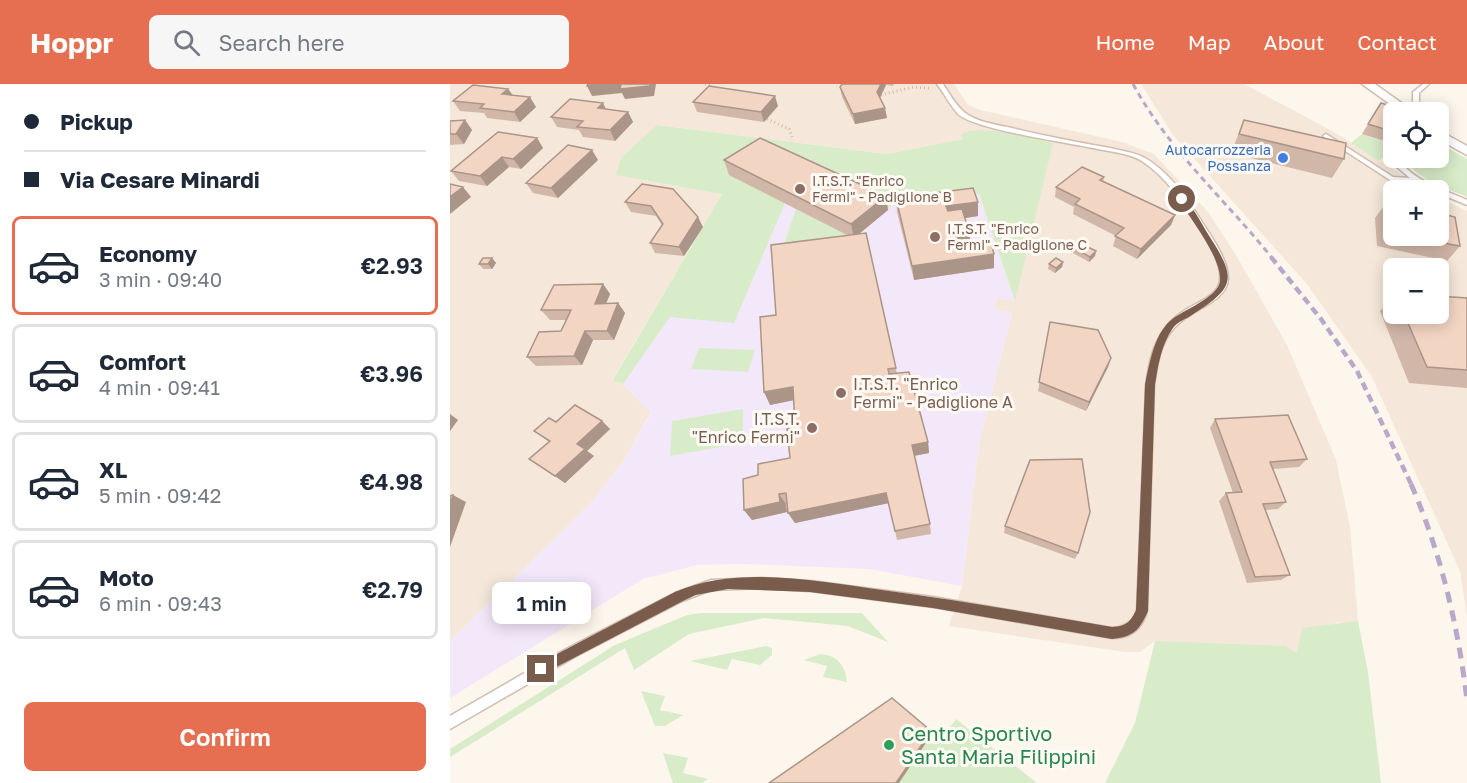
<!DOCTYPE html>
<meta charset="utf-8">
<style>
:root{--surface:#fff;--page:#f6f6f7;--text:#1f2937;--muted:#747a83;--line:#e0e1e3;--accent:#e76f51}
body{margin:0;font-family:"Golos Text",sans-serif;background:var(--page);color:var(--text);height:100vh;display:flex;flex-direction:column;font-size:22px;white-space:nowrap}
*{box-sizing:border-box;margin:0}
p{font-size:20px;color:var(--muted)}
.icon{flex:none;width:33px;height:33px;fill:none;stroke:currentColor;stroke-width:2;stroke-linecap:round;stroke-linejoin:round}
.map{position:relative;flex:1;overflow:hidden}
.details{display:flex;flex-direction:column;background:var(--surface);width:450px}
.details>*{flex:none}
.top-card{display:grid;align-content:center;height:132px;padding:0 24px;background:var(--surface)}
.fabs{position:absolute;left:933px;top:18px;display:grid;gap:12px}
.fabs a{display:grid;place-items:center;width:66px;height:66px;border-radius:9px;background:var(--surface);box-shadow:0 3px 15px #0003;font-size:30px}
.end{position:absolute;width:27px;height:27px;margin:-14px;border:8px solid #7a5c4d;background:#fff;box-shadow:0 0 0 3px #fff}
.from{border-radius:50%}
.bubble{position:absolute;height:42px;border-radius:9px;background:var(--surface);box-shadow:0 3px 15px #0003;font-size:20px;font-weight:600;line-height:42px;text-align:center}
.top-card b{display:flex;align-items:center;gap:21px;height:57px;font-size:22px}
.top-card b+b{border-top:2px solid var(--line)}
.top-card i{width:15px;height:15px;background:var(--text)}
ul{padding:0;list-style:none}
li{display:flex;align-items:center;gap:18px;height:99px;margin:0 12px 9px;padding:0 12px;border:3px solid var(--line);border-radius:9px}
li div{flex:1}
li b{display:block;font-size:22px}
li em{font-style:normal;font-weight:600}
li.on{border-color:var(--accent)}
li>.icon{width:54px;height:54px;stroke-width:1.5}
.primary-button{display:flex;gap:12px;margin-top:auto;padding:12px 24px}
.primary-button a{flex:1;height:69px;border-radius:9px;background:var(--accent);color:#fff;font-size:24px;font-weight:600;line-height:69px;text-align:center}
header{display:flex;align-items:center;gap:36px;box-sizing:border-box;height:84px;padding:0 30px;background:var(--accent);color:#fff}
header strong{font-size:28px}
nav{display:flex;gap:33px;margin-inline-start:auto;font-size:21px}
.search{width:420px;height:54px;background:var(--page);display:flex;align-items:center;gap:15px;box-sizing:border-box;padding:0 21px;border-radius:9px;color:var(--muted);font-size:22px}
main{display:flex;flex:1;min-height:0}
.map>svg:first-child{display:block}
</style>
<header>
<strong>Hoppr</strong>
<div class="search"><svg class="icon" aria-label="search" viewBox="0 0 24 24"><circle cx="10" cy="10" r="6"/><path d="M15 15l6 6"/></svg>Search here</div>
<nav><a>Home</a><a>Map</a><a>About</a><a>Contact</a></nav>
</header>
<main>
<section class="details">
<div class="top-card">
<b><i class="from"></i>Pickup</b>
<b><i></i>Via Cesare Minardi</b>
</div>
<ul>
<li class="on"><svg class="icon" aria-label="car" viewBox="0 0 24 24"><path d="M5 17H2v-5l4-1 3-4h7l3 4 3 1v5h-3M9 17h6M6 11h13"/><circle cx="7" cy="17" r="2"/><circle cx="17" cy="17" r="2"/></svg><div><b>Economy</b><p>3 min · 09:40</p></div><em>€2.93</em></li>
<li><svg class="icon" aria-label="car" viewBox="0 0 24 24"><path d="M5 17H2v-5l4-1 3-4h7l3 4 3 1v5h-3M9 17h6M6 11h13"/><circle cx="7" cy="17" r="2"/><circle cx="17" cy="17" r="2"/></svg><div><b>Comfort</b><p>4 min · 09:41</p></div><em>€3.96</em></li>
<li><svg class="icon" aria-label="car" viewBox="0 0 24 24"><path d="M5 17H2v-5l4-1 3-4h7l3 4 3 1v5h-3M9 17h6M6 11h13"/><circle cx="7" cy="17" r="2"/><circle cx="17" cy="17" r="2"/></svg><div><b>XL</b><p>5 min · 09:42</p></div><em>€4.98</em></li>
<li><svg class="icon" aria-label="car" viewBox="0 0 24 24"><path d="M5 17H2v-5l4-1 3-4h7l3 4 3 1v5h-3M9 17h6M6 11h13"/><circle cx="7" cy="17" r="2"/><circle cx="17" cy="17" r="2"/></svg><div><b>Moto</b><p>6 min · 09:43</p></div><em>€2.79</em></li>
</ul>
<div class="primary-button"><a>Confirm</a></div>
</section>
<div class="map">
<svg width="1017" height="699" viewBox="0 0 1017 699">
<rect width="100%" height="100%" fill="#fdf6ec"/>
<path fill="#f5e8da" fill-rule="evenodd" d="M0,0H504L518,21L530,26L672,58L704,70L758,128L786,171L837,261L886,376L900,443L908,537L895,540L887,538L848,569L705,557L690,568H675L499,542L512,502L529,359L562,229L544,225L547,214L565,217L513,55L437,70L208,41L272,110L163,295L173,300L201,328L174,376L142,418L0,557Z
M691,0H794L884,48L976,106H944V152H988L989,114L1017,127V533L1010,487L922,293L857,200L723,51ZM944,184H988V230H944Z"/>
<path fill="#f3e8fa" d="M529,110L565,217L547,214L544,225L562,229L529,359L512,502L419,485L291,480L247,481L193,495L0,614V557L142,418L174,376L201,329L173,300L220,233L284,115L442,120Z"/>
<path fill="#d8ecc9" d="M207,41L437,70L513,55L511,51C527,38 583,55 603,59L565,217L529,110L442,120L438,126L317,68L335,119L284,239L220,233L173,300L163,296L272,110L166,91L171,74Z
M912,50L943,60V66L929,77L901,59Z
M989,59L1017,75V113C996,104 966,95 955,74H988Z
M346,125L404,154L333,163Z
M249,264L305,266L298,288L241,285Z
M293,325V359L220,372L222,337Z
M251,529H412L438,558L398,542L314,534L239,550L184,586L175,564L0,673V665L165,561L237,531Z
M908,537L918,588L931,699H655L685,639L705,557L835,562L847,569L852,544Z
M316,562L322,564V571L310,581L282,575L277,586L240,577Z
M371,570C388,572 395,581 397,598L373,593L377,582L354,576Z
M191,607L215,612L210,626L233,631L215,642H205Z
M445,618L490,657L506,635L587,699H328Z
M213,669L238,674L233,689L258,695L252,699H223Z"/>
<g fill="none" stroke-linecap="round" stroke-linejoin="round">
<g stroke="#d1beb0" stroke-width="3">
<path id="lane" d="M487,0H493C499,9 506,22 515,29C527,38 547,41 562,44C594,52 627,58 660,64C672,67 684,68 695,74C719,88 737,114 752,138C762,154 778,175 778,195C777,214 753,222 740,231C732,236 725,242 720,249C709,264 707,283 704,301L697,527C692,545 681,554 662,554L483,523L360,507L311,504L261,506L232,517L126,572L0,645V632L118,564L225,509L261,496L311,494L360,497L483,513L662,544C674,543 683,539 687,527L696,301C699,281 702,262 714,246C719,238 726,232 734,227C745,219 769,212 770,196C772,178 757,157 748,142C733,118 716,93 692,77C679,69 662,68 648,65C621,59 525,46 508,30C500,21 494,9 487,0Z
M973,0H979L969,9V19L966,28H960L963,19V8Z
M876,50L943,93L960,94L947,83L942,74L944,72L948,74C962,97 993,105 1017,116V121L988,109V106H983L966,98L940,96L874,53L873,52Z"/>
</g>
<g stroke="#d1beb0" stroke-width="3">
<path id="street" d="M912,0H925L964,28H951Z
M988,46L1017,62V71L988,55Z"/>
</g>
<path stroke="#d9b8a5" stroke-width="3" stroke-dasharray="1 3" stroke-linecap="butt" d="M255,0L261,2L259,6
M431,11L464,3L479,4
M317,35L339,45L342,53"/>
<use href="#lane" fill="#fff" fill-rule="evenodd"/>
<use href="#street" fill="#fff" fill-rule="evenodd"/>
<path stroke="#b9a8c9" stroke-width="3" stroke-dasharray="6 4.5" stroke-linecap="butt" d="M683,0C720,68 775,115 822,174"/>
<path stroke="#b9a8c9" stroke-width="4.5" stroke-dasharray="8 5" stroke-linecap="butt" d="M821,173L871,235L907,287L962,402"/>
<path stroke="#b9a8c9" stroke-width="5" stroke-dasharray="11 8" stroke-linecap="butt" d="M961,400C991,469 1008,542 1017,616"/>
</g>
<path fill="#d1b7a8" d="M392,0H444L443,2L436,1L430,14L437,34L405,40L392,13L390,3Z
M62,11L86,23L70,38L37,34L34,29L10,27L3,17Z
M243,18L328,22L314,38L247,28Z
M931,19L944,28V60L912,50Z
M156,25L178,28L183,38L165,57L133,53L129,46L107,43L101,33Z
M15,36L22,46L14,60L0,61V37Z
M794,36L894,75L882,94L781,69Z
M87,54L93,64L71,85L59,83L37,102L9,97L1,87Z
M148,76L108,114L83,109L76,99Z
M274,76L436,112L438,126L409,150L447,289L478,358L479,369L464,372L480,440L481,450L447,456L439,419L345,439L338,429L337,420H336L337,428L302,436L294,426L308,391L340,374L345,343L344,316L320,321L326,231L399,152L279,91Z
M654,93L653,98L725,131L721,141L687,175L663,162L666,152L623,130L624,123L605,113L606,103Z
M192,100L253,143L234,172L205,169L200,159L212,141L206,132L181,128L175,118Z
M446,114L528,118V132L515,134L520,150V159L544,184L464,196L447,128Z
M936,119L944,121V152H988L1010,162L997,177L927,162L925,134Z
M624,164L646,167L645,172L639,178L623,169Z
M42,174L46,179L42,185H33L29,180Z
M613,178L612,183L605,189L598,185L599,180Z
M153,200L160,210L156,220L168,219L175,229L164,256H143L132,281L86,282L77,273L111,247L117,236H100L91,226Z
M944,211V230H988L1017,214V304L959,299L930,227Z
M600,238L661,274L658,283L636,327L588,307Z
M765,335L857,375L849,383L823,385L836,418L828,425L815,426L840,491L831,496L797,499L769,417L776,409H783L760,344Z
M152,337L160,345L137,367L144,372L115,399L79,375L99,358L84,347L106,338Z
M555,442L628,469L625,475L554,449Z"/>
<path fill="#aa9588" d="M159,0H206L204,12L175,15L172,9L142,12L137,2Z
M431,0H435L436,1L428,18L427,8Z
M58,5L65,14L52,10Z
M325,12L328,22L314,38L311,28Z
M80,13L86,23L70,38L64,28Z
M153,19L158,29L148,24Z
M435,24L437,34L405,40L403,30Z
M178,28L183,38L165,57L160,46Z
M15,36L22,46L14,60L6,50Z
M87,54L93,64L71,85L63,75Z
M142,66L148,76L108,114L101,104Z
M52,73L59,83L37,102L30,92Z
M13,103L21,113L0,130V113Z
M436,112L438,126L404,154L401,140Z
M528,118V132L497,137L496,122Z
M725,131L721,141L687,175L691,165Z
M248,133L253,143L234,172L229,163Z
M520,150V164L499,167V153Z
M646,167L645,172L639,178L640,173Z
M544,170V184L464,196L462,182Z
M42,174L46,179L42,185L38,180Z
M613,178L612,183L605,189L606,184Z
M153,200L160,210L152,229L145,220Z
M168,219L175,229L164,256L157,247Z
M135,247L143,256L132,281L124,272Z
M661,274L658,283L636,327L639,318Z
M343,303L349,315L320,321L314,308Z
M0,330L8,336L0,347Z
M152,337L160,345L137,367L144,372L115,399L105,392L127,360Z
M478,358L479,369L463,372L462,361Z
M436,409L439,419L345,439L338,429Z
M329,410L336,420L337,428L302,436L294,426Z
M3,411L16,418L0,463V420Z
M481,647L482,650L449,699H446Z"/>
<path fill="#f3d5c3" stroke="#aa9588" stroke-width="1.5" d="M138,0H159L137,2Z
M171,0H200V2L170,5Z
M392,0H431L427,8L435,24L403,30L390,3Z
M23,1L58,5L52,10L80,13L64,28L30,24L34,20L3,17Z
M259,2L325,12L311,28L243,18Z
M120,15L153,19L148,24L178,28L160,46L127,43L133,37L101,33Z
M931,19L961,28H944V48L918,40Z
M15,36L6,50H0V37Z
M794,36L896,59L894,75L789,50Z
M48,48L87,54L63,75L52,73L30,92L1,87Z
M310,54L436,112L401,140L274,76Z
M118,61L142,66L101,104L76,99Z
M632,83L654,93L650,96L725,131L691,165L665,152L674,144L625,120L630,115L606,103Z
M0,100L13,103L0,113Z
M192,100L223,105L248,133L229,163L200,159L213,140L201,122L175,118Z
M523,104L528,118L496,122L498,127L512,125L520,150L499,153L501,162L540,156L544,170L462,182L446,114Z
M936,119L944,121V149L938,148Z
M988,129L1005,133L1010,162L955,152H988Z
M416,149L446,284L438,285L439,290L459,288L478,358L462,361L480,440L445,447L436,409L338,429L336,409L329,410L330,418L294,426L293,395L308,391V380L340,374L337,345L345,343L343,303L314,308L310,233L326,231L321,161Z
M630,159L646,167L640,173L624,164Z
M33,174H42L38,180H29Z
M606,174L613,178L606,184L599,180Z
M153,200L145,220L168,219L157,247H135L124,272L77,273L89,248L111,247L121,226H91L104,201Z
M988,212L1017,214V286L977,283L954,230H988Z
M600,238L648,246L661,274L639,318L589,298Z
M125,321L152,337L127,360L135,365L105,392L79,375L100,357L84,347L99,334L106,338Z
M838,331L857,375L820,378L836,418L813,420L840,491L805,493L776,409L792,408L765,335Z
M632,375L640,428L628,469L555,442L580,376Z
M3,411L0,420V412Z
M442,614L481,647L446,699H319Z"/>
<path fill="#7a5c4d" d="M732,113C742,120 751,139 758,150C787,195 786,203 742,231C736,235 727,238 723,244C711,261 708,282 705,301L698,527C690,546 683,553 662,555L483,524L360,508L278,505L246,511L233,517L95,589H86V581L225,508C287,481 367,497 432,506C509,516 586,530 662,543C676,542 680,539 686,526L695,301C699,281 704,251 720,237C732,226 768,214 770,197C772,174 740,134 728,115Z"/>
<circle fill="#3f7fe0" stroke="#fffaf3" stroke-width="2" cx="833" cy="74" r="6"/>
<g fill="#8d6e63" stroke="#fffaf3" stroke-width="2">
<circle cx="350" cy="105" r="6"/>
<circle cx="485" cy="153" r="6"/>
<circle cx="391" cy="309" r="6"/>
<circle cx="362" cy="344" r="6"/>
</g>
<circle fill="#2e9e5b" stroke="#fffaf3" stroke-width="2" cx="439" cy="661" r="6"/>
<g text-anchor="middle" stroke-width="6" stroke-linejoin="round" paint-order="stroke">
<g font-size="14" fill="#366cbe" stroke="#fffaf3" text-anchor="end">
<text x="821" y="71">Autocarrozzeria<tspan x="821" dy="16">Possanza</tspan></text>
</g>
<g font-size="14" fill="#785e54" stroke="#fffaf3" text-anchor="start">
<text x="362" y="102">I.T.S.T. "Enrico<tspan x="362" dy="16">Fermi" - Padiglione B</tspan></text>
<text x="497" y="150">I.T.S.T. "Enrico<tspan x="497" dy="16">Fermi" - Padiglione C</tspan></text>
</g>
<g font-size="16" fill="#785e54" stroke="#fffaf3" text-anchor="start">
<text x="403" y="306">I.T.S.T. "Enrico<tspan x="403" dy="18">Fermi" - Padiglione A</tspan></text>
<text x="350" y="341" text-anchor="end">I.T.S.T.<tspan x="350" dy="18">"Enrico Fermi"</tspan></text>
</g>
<g font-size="20" fill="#27864d" stroke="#fffaf3" text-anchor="start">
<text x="451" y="657">Centro Sportivo<tspan x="451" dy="23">Santa Maria Filippini</tspan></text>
</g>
</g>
</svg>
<div class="fabs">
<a><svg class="icon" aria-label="locate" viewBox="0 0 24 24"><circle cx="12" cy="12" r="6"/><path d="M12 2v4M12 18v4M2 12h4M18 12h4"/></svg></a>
<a>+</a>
<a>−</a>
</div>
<i class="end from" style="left:732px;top:115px"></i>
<i class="end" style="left:91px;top:585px"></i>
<div class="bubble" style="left:42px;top:498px;width:99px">1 min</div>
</div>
</main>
